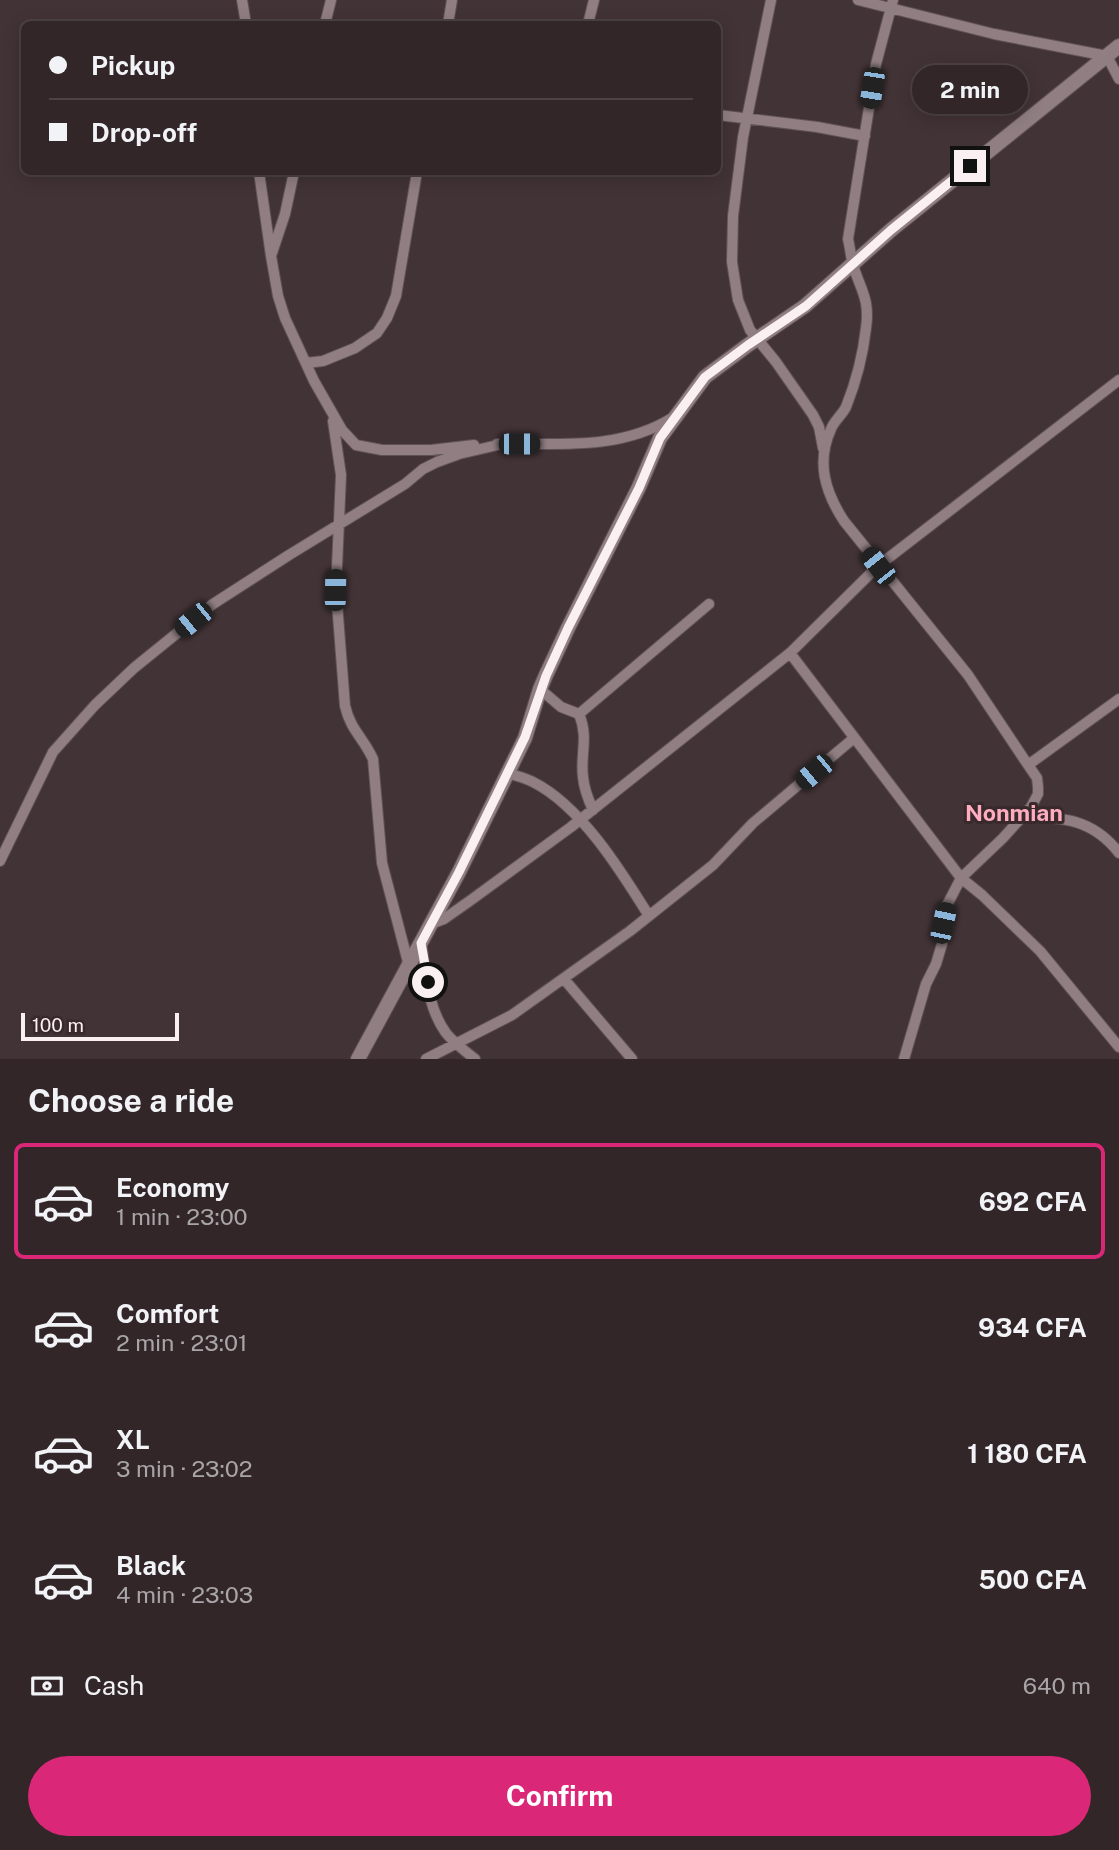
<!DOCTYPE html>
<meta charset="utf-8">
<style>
:root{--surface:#322628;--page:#3a2e30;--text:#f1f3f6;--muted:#a8a5a8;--line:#4d4345;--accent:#db2777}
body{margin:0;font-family:"Public Sans",sans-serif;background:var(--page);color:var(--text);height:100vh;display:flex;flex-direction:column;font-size:26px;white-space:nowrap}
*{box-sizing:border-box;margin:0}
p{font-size:23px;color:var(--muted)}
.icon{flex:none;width:38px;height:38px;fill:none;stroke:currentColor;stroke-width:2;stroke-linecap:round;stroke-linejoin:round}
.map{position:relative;height:1059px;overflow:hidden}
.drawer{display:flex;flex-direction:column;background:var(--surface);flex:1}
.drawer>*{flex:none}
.guide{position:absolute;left:21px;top:21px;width:700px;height:154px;border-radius:10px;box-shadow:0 4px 18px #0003,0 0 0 2px var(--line);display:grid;align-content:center;height:154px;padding:0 28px;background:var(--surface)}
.scale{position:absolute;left:21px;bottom:18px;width:158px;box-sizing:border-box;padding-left:7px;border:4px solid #faf0f2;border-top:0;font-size:19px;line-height:24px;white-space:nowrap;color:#faf0f2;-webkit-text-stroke:5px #38292c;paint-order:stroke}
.end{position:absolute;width:32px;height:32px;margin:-16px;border:9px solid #faf0f2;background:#111;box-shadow:0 0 0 4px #111}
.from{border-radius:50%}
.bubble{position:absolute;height:49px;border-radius:24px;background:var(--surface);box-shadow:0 4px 18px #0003,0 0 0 2px var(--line);font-size:23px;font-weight:700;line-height:49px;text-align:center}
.car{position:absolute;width:21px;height:42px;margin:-21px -10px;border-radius:9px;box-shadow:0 0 5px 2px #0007;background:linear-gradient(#222 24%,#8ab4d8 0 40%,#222 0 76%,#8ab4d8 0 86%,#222 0)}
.guide b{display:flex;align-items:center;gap:24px;height:66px;font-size:26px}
.guide b+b{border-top:2px solid var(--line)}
.guide i{width:18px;height:18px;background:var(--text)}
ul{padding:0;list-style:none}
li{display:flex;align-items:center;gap:21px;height:116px;margin:0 14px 10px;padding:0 14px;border:4px solid transparent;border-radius:10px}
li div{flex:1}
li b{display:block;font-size:26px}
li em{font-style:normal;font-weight:700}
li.active{border-color:var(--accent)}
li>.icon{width:63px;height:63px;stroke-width:1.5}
h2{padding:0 28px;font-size:32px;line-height:84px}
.pay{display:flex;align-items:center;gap:18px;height:77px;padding:0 28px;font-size:26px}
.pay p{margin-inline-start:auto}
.action{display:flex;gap:14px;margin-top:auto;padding:14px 28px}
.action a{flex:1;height:80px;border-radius:42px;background:var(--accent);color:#fff;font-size:28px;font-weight:700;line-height:80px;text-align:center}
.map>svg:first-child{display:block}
</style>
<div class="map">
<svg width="1119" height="1059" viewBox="0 0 1119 1059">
<rect width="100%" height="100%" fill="#423336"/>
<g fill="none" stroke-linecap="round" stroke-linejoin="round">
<g stroke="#5f5255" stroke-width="12">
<path id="street" d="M242,0L246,24
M771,0L743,137L733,216L732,262L738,300L750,330L776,362L813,415L819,427L823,448
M858,0L994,34L1107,56L1119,79
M893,0L876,64L848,239C850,248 851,257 853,265C861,291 870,299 866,328C863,355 856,382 846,407C842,415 834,421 831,429C816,462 825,492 844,521L968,675L1024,759L1037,778L1038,787V794L1031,807L1003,838L961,878L946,907L943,923L942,944L936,964L926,984L904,1059
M325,24L331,0
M448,24L452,0
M588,24L594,0
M718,115L817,127L865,136
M259,172L271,256L278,296L285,318L314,381L342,430L356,445L382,450H431L474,445
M272,253L285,214L294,172
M306,363L323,361L355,348L377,333L387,318L396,296L417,172
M333,421L341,475L336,590L345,706C351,731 363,737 373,759L382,863L409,966
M497,444C556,443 619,451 672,418
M790,653L961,878L982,895L1040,951L1119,1047
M540,689L561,707L579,714C589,738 580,754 583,777C584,789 588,799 593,810
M579,714L709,604
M1028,765L1119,699
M508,773C516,776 526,778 533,782C581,806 621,871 649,916
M1022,816C1062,817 1093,819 1119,853
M0,861L53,752L95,705L134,668L213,604L289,555L405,484L423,469L437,462L459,454L502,444
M431,924L444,919L471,900L571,827L790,653L878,566L1119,380
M421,942C426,973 427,1007 446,1033C454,1043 465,1051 475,1059
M564,979L632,1059
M426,1059L512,1015L630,931L713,865L753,823L854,738"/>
</g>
<g stroke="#5f5255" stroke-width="16">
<path id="secondary" d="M358,1059L459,872L525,738L540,689L546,675L568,628L639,487L660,438L705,377L748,345L805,306L891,230L1119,46"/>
</g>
<use href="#street" stroke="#907e82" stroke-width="10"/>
<use href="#secondary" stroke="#907e82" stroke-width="14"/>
</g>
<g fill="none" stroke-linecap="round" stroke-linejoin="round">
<path stroke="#faf0f2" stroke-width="9" d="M428,982L421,943L459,872L525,737L546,676L568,628L639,488L660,438L705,377L748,345L806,306L891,230L970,166"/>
</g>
<g text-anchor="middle" stroke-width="6" stroke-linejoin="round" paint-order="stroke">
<g font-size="23" font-weight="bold" fill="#ffacbf" stroke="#38292c">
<text x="1014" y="821">Nonmian</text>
</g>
</g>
</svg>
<div class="scale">100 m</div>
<i class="end from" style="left:428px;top:982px"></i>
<i class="end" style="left:970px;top:166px"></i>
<div class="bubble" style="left:912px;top:65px;width:116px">2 min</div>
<i class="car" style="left:872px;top:88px;rotate:189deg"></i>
<i class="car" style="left:519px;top:444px;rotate:90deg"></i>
<i class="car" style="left:878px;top:566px;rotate:322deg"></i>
<i class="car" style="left:335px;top:590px;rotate:1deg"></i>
<i class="car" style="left:193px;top:620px;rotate:231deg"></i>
<i class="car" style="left:814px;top:772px;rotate:230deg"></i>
<i class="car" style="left:943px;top:923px;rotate:12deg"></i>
<div class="guide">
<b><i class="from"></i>Pickup</b>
<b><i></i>Drop-off</b>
</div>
</div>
<section class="drawer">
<h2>Choose a ride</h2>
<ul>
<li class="active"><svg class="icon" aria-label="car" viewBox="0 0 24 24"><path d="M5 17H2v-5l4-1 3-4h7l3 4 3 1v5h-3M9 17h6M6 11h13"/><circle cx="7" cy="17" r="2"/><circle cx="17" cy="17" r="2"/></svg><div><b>Economy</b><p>1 min · 23:00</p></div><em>692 CFA</em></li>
<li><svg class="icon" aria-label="car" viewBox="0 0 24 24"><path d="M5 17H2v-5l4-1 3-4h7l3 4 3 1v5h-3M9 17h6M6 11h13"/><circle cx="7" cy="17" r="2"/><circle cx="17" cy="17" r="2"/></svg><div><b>Comfort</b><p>2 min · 23:01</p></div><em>934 CFA</em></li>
<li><svg class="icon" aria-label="car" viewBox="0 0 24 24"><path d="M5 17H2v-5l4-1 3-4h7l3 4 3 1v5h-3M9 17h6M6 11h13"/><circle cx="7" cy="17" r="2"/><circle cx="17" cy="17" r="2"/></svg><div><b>XL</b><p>3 min · 23:02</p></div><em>1 180 CFA</em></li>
<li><svg class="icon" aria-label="car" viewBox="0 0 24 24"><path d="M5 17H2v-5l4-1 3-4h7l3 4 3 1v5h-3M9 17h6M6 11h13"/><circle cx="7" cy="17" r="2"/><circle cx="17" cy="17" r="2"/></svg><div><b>Black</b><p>4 min · 23:03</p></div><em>500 CFA</em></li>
</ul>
<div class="pay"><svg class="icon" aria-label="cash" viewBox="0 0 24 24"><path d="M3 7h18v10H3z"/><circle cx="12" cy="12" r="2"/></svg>Cash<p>640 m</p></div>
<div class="action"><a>Confirm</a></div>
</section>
